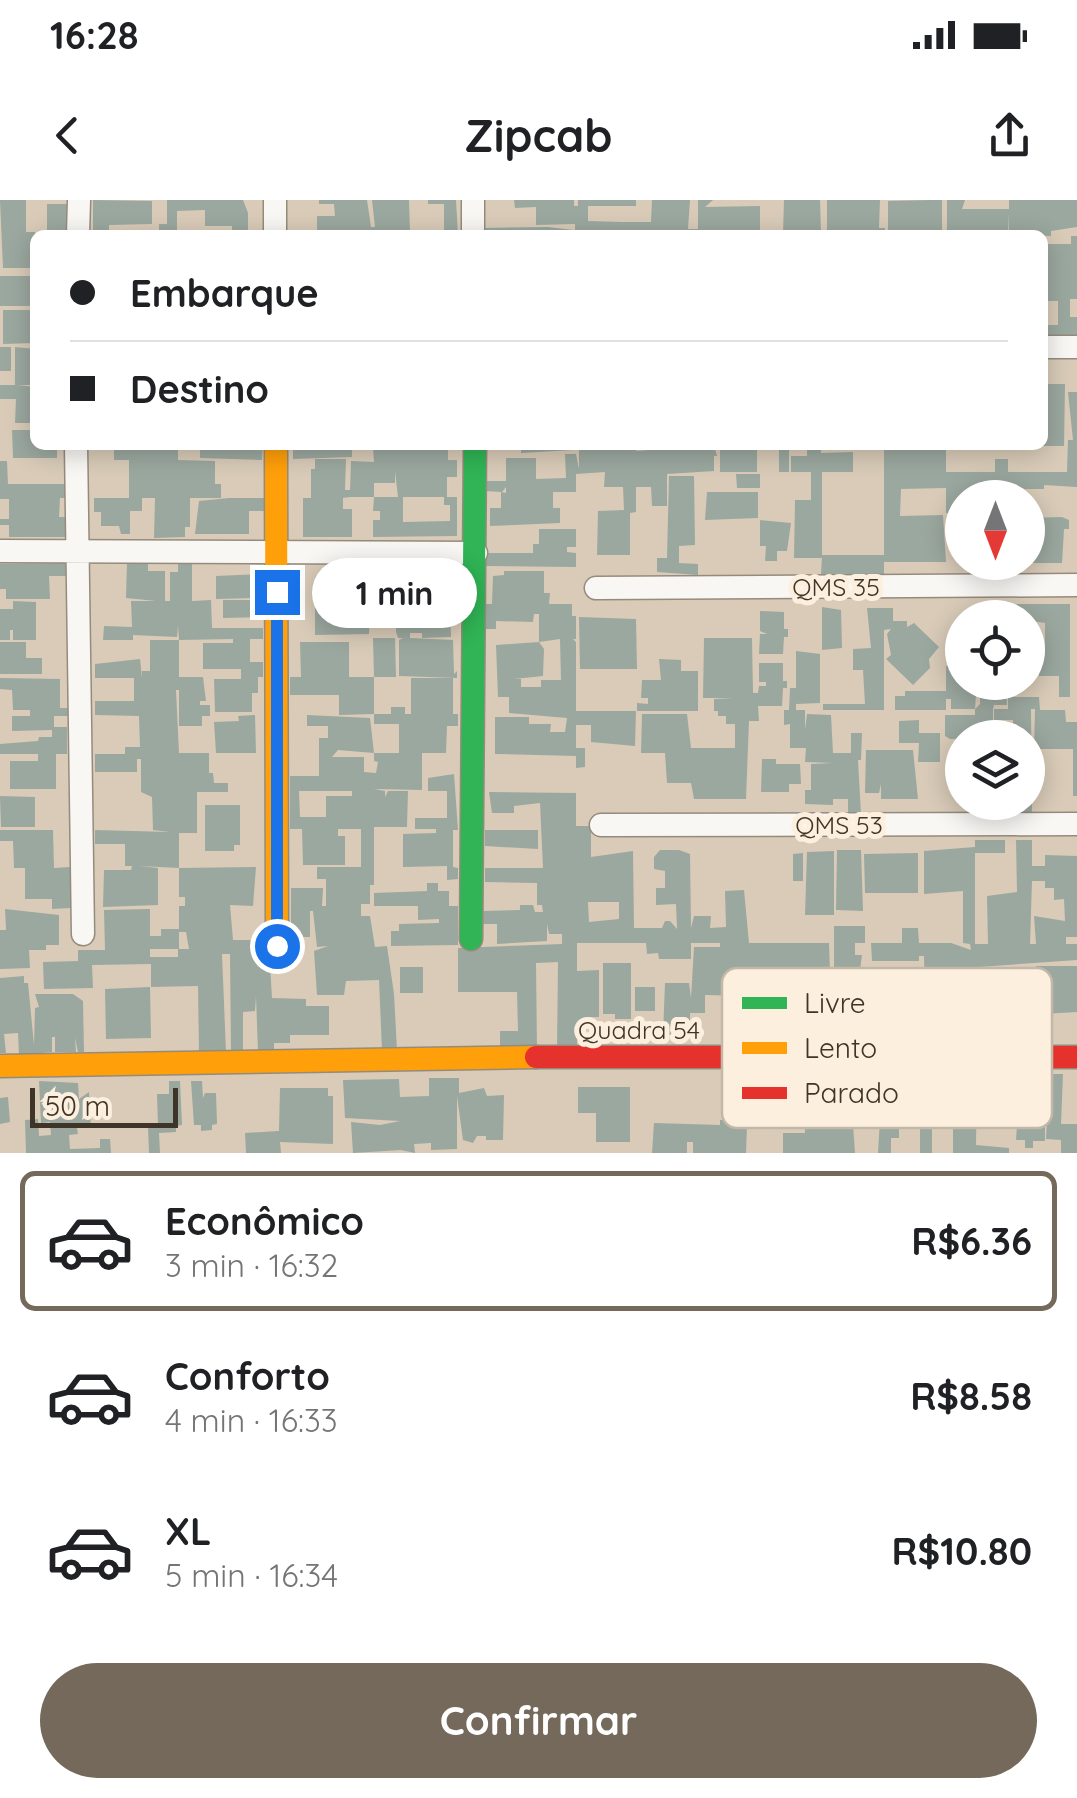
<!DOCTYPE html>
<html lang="pt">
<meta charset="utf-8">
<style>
:root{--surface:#fff;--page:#f6f6f6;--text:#202124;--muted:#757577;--line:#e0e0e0;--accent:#74695a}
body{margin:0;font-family:Quicksand,sans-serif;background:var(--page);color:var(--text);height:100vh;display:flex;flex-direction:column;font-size:38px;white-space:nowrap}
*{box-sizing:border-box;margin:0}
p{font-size:32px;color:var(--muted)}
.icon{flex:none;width:55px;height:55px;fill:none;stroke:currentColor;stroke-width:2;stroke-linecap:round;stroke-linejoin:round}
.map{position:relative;height:953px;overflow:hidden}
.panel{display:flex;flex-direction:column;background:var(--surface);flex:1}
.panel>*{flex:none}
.top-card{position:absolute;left:30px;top:30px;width:1018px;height:220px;border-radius:15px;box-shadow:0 5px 25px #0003;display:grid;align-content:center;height:220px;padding:0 40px;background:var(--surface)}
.needle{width:65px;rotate:180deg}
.fabs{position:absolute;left:945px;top:280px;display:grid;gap:20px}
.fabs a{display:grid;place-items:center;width:100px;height:100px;border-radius:50%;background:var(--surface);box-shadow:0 5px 25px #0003;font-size:50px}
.scale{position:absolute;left:30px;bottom:25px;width:148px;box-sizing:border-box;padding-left:10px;border:5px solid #3e3427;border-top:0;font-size:28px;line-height:35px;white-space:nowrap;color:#3e3427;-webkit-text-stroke:8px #fcefde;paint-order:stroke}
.end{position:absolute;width:45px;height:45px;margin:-22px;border:12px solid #1a73e8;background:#fff;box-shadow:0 0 0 5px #fff}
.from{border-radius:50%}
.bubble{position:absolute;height:70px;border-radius:35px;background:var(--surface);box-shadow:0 5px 25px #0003;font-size:32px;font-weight:700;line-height:70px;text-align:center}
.top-card b{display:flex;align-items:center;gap:35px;height:95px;font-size:38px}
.top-card b+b{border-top:2px solid var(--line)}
.top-card i{width:25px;height:25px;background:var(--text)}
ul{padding:18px 0 0;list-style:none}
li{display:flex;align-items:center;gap:30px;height:140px;margin:0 20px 15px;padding:0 20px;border:5px solid transparent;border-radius:15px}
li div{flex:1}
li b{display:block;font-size:38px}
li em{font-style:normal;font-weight:700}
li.current{border-color:var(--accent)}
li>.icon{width:90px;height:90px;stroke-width:1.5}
.cta{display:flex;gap:20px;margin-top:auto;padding:20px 40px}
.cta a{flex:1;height:115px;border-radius:60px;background:var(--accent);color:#fff;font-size:40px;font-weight:700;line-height:115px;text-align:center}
.status{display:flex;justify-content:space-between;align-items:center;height:70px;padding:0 50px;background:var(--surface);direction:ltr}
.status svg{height:28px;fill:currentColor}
header{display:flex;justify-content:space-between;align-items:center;height:130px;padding:0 40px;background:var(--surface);font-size:45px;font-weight:700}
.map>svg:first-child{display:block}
</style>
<div class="status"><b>16:28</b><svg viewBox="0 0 49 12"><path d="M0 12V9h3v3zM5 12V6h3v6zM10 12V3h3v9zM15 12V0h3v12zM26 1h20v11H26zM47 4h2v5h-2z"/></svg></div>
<header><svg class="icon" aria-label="back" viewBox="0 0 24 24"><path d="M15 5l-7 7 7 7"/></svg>Zipcab<svg class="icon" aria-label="share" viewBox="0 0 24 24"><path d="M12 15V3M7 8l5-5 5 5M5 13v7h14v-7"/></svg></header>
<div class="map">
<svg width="1077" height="953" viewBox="0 0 1077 953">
<rect width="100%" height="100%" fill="#d9cbb8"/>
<path fill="#9ba89f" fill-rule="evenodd" d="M0,0H26V32H35V68H3Z
M93,0L152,1V24L109,25V31H125V35H93Z
M167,0H243L248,13V32H232V26H205V10L177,11V31H159V24H167Z
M319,0H367L371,27H375L372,0H409L410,31H444V4H428V0H456L458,35L317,31V16H335L334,4H319Z
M514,0H574V6H578V0H636V6H588V21L622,22H651L652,0H690L688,29H698V0H713L705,7L760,6V35L575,34V24L536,25V7L515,8Z
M784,0H820L821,34H783Z
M827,0H880L879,28H885V35H827Z
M930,0H942V35H888V1Z
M947,0H965L962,9H1009V0H1077V27L1051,31V36L1033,35L1032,31L1009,35L1008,13V35H982V30H956V35H947Z
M47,4H67V32L47,35Z
M548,27L573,30V35H483V28Z
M1071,36H1077V99H1070V117H1077V139L1042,138V125H1058V101H1042V44H1071Z
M31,70H35V143L3,144V110H31V106H0V76H31Z
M0,147H11V171H0Z
M15,147L35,149V185H17L35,187V223H15L16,199H0V185H15Z
M1042,184H1065L1064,246H1042Z
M1068,192H1077V287L1044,285V289H1025V298H962L957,299V313H946V288L901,289L900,316L943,315L946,362H884V375H821L822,355H884V245H946V272H995V259H1008V272H1067L1068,240H1073Z
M12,230H35V245H57V258H13Z
M114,245H193V250H178V260L215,261V284H221V298H190V327H185V337L154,338L155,298H142V311H130V334H121L119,326H101V312H94V298H129V260H114Z
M200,245H263L262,260L200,258Z
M293,245H352V257L293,259Z
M394,245H448V260H457V277H447V297H457V336L373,337V320H380V311H373L374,297H350L343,298V309H352V337H303V298H311V269H315V259H346L345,290H350L351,261L374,262L373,248H394ZM395,271L398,297H374V283H395ZM403,297H444V305H450V321L403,322Z
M521,245H573V250L521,253Z
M579,245H636V251L714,245L717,256H714V271L667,274V306H652L651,287H636V312L630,313V355H597L598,311L624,310L623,287H604L605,272L576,274V292H553V308H560V323L490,326V308H501V292L506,293V287L502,292L485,291V281H506V258H536V279L566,278L565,254H576L579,269Z
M720,245H757V272H720Z
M779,245H789V272H779Z
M807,245H821V253L853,252V272H822V358H794L795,300H811V272H791V256H807Z
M0,261H7L8,284H68V298H60L59,317H69V337H9V325H0V319H9V299H0Z
M736,274H760V288H737Z
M669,276H694L695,345L679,346V363L698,364V375L657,372V358H667Z
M707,292H758V318L705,320Z
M229,298H264V311H249V334H195L199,301Z
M1062,317L1069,320V329H1064L1062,363H1028V318Z
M760,320L791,323L787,351H777V361H765L766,346H760Z
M539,329H576V347H567V352L576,353V367L483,366V353H533V344H539Z
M352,362H387L388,400L450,403L451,437L422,438V433H410V438L453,440L454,474L457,471V478L399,476V440L403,438H398L396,432V411H377V415L370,411L369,434L315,435V388H339V396H352Z
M67,363V376H49L50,399H6V389H0V364Z
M127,363H148V371H165V401H170V372H178V363H192V401L211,400L212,428H263V439H250V462H263V477H258V493H252V512H215L214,479H241V469H203V443H233V439L179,440V477H203L206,501H200V505H210V516H202V526H179V490H176L179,553H209V573H213L214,583H228V592H197V633H179V668L139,666L158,668V705L103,707L104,670H131L132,666H125V644H95V630L170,632L153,630L152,597L141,592V559H137V572H95V554H125V547H140L139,516L95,515V501H134V478H95V464L140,459L142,478V471H150V440H179L178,426L177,437L133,435V440H103L104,426L132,427L131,401H156L126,398Z
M409,370H457V400L409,397Z
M504,371H544V393H550L549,404H572V416H576V439H573L576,442V511H636L635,546L591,542V525H576V548H585V567L576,568V556L495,554V517H529V524H551L550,532H565L567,518L509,513V497H498L496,445L539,442V414H534L533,422L496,421V429H485V404H492L493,376L504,375ZM560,439L561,480H541V487H521V479H514L543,476L544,449L539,442Z
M261,374V398L216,399V376Z
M223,400H263V417L223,418Z
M13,401L36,402V440H13V430H10V440H0V409H13Z
M1007,404H1070V497H1059V476H1039V454H1045V423L1032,421V470H1028V418H993V406Z
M822,407L841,410L842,448L822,450Z
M867,408H893V421H907V427L914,423L939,447L929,459L930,468L913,485L886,459L891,455L887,434L891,429L884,430V510H823V504H865L863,470H853V449L871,448Z
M760,411L784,412V429H788V437H784L783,454H759L760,434H767L760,431Z
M579,417L636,419L637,469H580Z
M373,438H395L396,477H374Z
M704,438H752L753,493H758L759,486H766V482H759V463H783V481H787V488H783L782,506H758L759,521H749L746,599H694L691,583H667L665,553H641L642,514H687L691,548H735V524H726V516H718V511H714V499L734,498H703Z
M0,442H26V458H42V474H0Z
M300,442H349V477H374V514L339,515V495H290V477H301Z
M796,451L820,454V503L796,504V510H805V530L807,514L831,515L833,553H851V533H862L861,560H858L861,614H848V599H833V605L805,604V590H811V564L833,563L805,562L806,548H790V524L784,525V510H789L790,488H796Z
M659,459L681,460V471H698V511H637V503L648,504V498H641L642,480H661Z
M946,466H962V482H977L975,509L980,504V482H993V489H1006L1007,505H994L993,509V538L950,539L945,536V515H975V509H951V499H946V510H895V496H905V491H946Z
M0,478L60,479V508H68V516H54V527H67V554H56V589H10V561H38V554H0V544L38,541L39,537H52V530L12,531V516H30V510H13L12,490L0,489Z
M411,478H453V514H458V526H447L446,553H422V590L374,589L385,591V597L388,591H408L407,627H374V685H370V704H361V716H370L375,747L387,746L394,794L397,850H382L379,780L346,781L344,795H317L314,751L328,746L317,747L313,711H310V737H291V688H323L322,706H326V679H317V667H361V629H338V636H345V665H303L302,629H290V576H319V538H328V526H307V515L370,518L374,553H399V524H374V514H391V507H405V514H411ZM338,550L374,553V561L378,562L376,573L364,572V557H332ZM299,591H352V596H326V617H300Z
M1008,497H1039L1040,510H1065L1066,522H1077V596H1073V549H1034L1035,509H1031L1032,613H1013V602H1028V538H1013V520H994V509H1008Z
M255,515L256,553H216L214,522L239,521L238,516Z
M919,520V533H940V562H918L919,543H899V521Z
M866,550H913L918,599H881V584L879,593H865Z
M762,559H776V564H800L801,584H789V592H761Z
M454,574L458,630H453V667L458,668V679L447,680V666L403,667V634L436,633V629H415V618H447V591H428V578Z
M489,592L576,593V626H591V657L633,651L634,728H662L665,721H670L677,729L676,704L656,705V688H665V671L654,669V657L660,650H679L690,654L691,728L694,716H711L710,728L726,727L725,691L744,690L749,743H829L832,831L805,828V771L761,776V771L748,772V796L705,795V813H690V835H663L665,783H689L691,798L694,747H720V743H691V759H659L658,753L647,754L646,743H577V771L599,770V817H588V827H577V849L557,850L558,762L536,763L537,850H500V831H518L517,792H458V748L562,744V734H549L547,724V741L497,744V724H483V711L520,710V705H533L535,712H543L542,705H537V683L485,682V668H543L540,603L514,606V613H492ZM588,702H619V719L589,722Z
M0,596L35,597V627H1Z
M205,605H240V645H234V651H205Z
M0,630H53L54,668L70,667L71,708L52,709V699H25V668H14L13,641H0Z
M485,630H538V649L485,646Z
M975,640H1005V653H975V744H988L987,696L1017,692L1016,640H1032V666H1045V655L1077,656V737H1066V744H1077V760L965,768L966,775H976V833H958V845L919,848V838H870L869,782L917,783L918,814L945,812L944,819L959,818V796L925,797L924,756H919V761H872L871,743H902V728H918L919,743H951L971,750L970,744L963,743V691L924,694V651L975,647ZM1032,681H1045V688H1054V700L1064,699L1065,721L1034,716L1036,744H1030Z
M837,650H861L863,711L836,710Z
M834,651V715H805L807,652Z
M803,653V681H793V654Z
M918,653V693H865L864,654Z
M256,667L253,706L230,705L233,740H258V748H269L272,798L306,799V806H329V835H290V843H274V852H258L256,796L255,811L243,812V852H231L230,754H222L226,852H199L198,786L151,787V764L92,765L93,788L44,789L43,762L78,761V750H105L104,710L150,709V736H161V729H179V706H185V697H179V668ZM179,732H186L189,749H178V757H150V749H179Z
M427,683H438V691H449V706H458V745L391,746V731H399V724L439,723V719L418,720V706H374V693L427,691Z
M5,709L59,715V745H46V750H29L30,768L0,769V730H6Z
M834,726H865V743H855V755H862L859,777H862V793L859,796H862V811L859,814H862V826H834Z
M603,763H631V819H615V814H603Z
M1036,766H1077V812L1041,814V804L1036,802Z
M400,767H423V793H400Z
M24,776V783H28L34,845L35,808L39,807L35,794H73L83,801L84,852H78L75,838L76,852H55V837H52V852L19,855L18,833L4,834L6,853H0V778Z
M150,787L151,838L106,839L105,789Z
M635,787H655V811H635Z
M892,872H920V924H904L899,927V938H891V953H878L881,902L873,903V877H892Z
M931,873H966V883H977L976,945L1009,948V953H953V924H944V910H936L931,904Z
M734,874H749L746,953H693V942H687V953H652L654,923L720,925V920H733Z
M1034,874H1063L1061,924H1077V953H1061V940L1046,939L1048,902H1041L1040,892L1034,893Z
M429,878H459V893L484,888L487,896L504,895L503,940H486V936H477L473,943L463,940L457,896V949L431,950V943L414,944L415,953L401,950L353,953L351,922L380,925L400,921L345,918L343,880L399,879L400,897L429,896Z
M39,881L78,883L79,899L89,892L91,927L77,928L78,934L69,935L70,949L100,948V939H110L111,953H26L25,920L38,919L39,936L51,935L50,922L41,923Z
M169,881H180L182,925L176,926V932L159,933L160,953H149L148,927L158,926L157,894H169Z
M191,881H202L203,898L205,893H216L217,924L212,925V930L201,931V925H194Z
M578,887H630V942H596V913H578Z
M280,888H328V896H333V944L280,942L281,953H246L245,933L279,931Z
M8,897L10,922L0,924V898Z
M1023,903H1033V912H1045V941H1033V948H1025V940H1016L1017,925H1023Z
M805,923L853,924L855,953H783V933H805Z
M920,926H932V953H920Z"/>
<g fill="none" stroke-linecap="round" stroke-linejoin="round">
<g stroke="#958b7d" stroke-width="25">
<path id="street" d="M275,0V35
M473,0V35
M78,35L79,0
M1042,147H1077
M76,245L83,734
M0,351L476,353
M596,388L1077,385
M601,625L1077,624"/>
</g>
<g stroke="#958b7d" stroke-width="25">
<path id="fast" d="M471,739L475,245"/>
</g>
<g stroke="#958b7d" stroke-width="25">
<path id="slow" d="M276,245L277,747
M0,866L536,857"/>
</g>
<g stroke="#958b7d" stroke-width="25">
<path id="jam" d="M536,857H1077"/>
</g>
<use href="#street" stroke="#f9f7f4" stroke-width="22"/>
<use href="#fast" stroke="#30b455" stroke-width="22"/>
<use href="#slow" stroke="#ff9f0a" stroke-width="22"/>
<use href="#jam" stroke="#e5322d" stroke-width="22"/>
</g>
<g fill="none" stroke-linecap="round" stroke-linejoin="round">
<path stroke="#1a73e8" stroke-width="12" d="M277,392V746"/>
</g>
<g text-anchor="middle" stroke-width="10" stroke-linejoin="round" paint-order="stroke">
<g font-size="25" fill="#3e3427" stroke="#fcefde">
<text x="836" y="396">QMS 35</text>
<text x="839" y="634">QMS 53</text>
<text x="639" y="839">Quadra 54</text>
</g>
</g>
<rect x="722" y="768" width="330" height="160" rx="15" fill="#fcefde" stroke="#c3b7a7" stroke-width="2.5"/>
<rect x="742" y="797" width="45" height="12" fill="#30b455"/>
<rect x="742" y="842" width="45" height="12" fill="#ff9f0a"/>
<rect x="742" y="887" width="45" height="12" fill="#e5322d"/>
<g font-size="28" fill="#3e3427">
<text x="804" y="813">Livre</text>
<text x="804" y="858">Lento</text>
<text x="804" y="903">Parado</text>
</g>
</svg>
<div class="fabs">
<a><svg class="needle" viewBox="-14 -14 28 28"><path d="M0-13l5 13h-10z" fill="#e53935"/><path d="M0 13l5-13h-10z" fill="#757577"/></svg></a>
<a><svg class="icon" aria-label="locate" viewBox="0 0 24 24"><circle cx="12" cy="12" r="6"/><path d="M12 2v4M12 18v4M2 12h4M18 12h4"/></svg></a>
<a><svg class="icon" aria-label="layers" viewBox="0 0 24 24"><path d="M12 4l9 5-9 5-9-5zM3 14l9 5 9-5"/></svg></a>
</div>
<div class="scale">50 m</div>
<i class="end from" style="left:277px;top:746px"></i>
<i class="end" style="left:277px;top:392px"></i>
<div class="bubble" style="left:312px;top:358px;width:165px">1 min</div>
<div class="top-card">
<b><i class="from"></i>Embarque</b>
<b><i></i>Destino</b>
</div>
</div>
<section class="panel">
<ul>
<li class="current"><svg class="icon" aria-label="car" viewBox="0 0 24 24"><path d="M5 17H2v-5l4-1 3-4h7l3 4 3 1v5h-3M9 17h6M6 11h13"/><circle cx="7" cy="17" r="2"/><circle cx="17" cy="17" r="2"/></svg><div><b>Econômico</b><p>3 min · 16:32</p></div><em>R$6.36</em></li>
<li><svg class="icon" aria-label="car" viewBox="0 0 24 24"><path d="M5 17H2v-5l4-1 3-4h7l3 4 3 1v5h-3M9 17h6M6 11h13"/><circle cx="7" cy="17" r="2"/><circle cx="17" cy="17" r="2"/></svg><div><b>Conforto</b><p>4 min · 16:33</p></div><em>R$8.58</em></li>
<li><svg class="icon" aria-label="car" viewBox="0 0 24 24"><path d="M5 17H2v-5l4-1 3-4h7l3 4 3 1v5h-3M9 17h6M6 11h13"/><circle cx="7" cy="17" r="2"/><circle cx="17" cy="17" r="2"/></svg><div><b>XL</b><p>5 min · 16:34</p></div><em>R$10.80</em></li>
</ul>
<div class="cta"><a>Confirmar</a></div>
</section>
